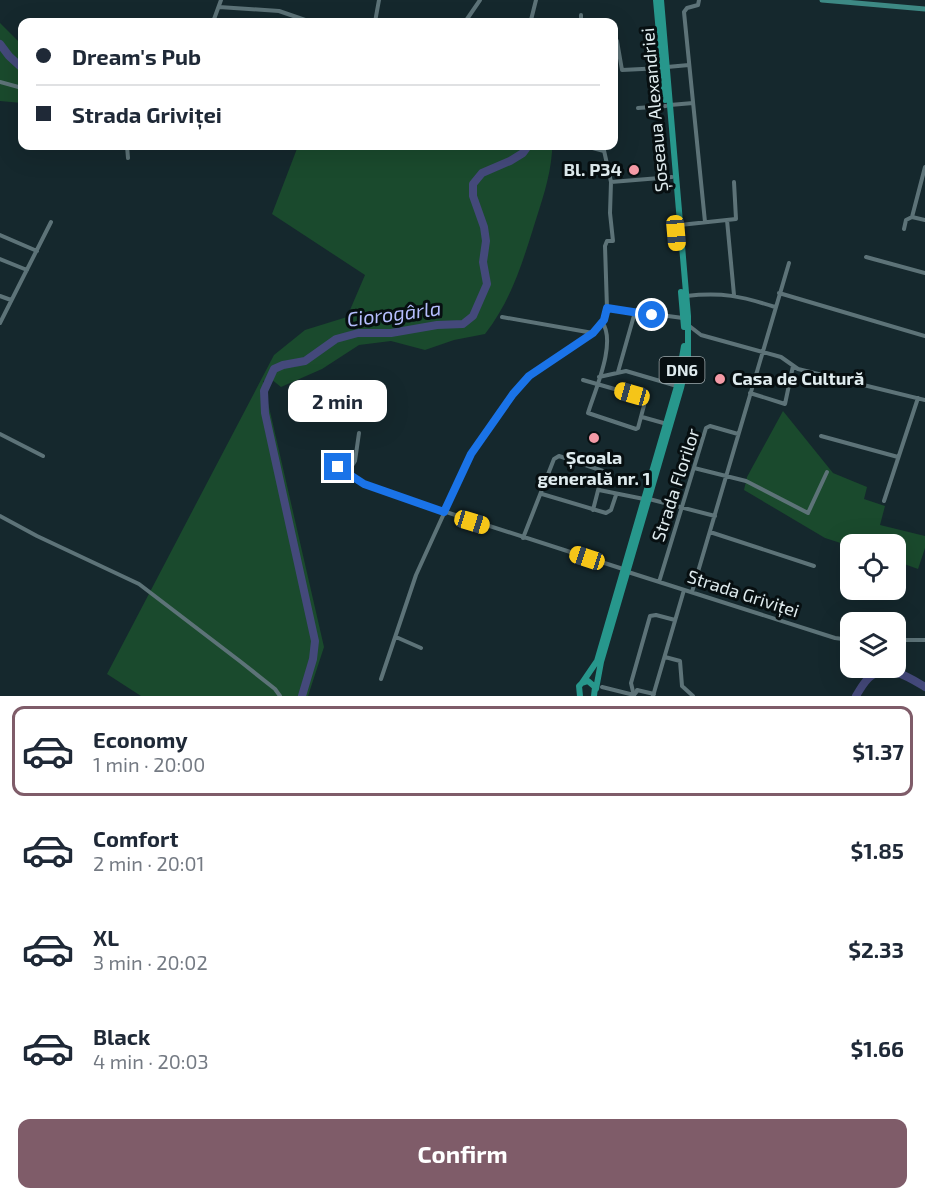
<!DOCTYPE html>
<meta charset="utf-8">
<style>
:root{--surface:#fff;--page:#f2f2f3;--text:#1f2937;--muted:#747a83;--line:#e0e1e3;--accent:#7f5c69}
body{margin:0;font-family:"Exo 2",sans-serif;background:var(--page);color:var(--text);height:100vh;display:flex;flex-direction:column;font-size:22px;white-space:nowrap}
*{box-sizing:border-box;margin:0}
p{font-size:20px;color:var(--muted)}
.icon{flex:none;width:33px;height:33px;fill:none;stroke:currentColor;stroke-width:2;stroke-linecap:round;stroke-linejoin:round}
.map{position:relative;height:696px;overflow:hidden}
.drawer{display:flex;flex-direction:column;background:var(--surface);flex:1}
.drawer>*{flex:none}
.top-card{position:absolute;left:18px;top:18px;width:600px;height:132px;border-radius:12px;box-shadow:0 6px 24px #0002;display:grid;align-content:center;height:132px;padding:0 18px;background:var(--surface)}
.controls{position:absolute;left:840px;top:534px;display:grid;gap:12px}
.controls a{display:grid;place-items:center;width:66px;height:66px;border-radius:12px;background:var(--surface);box-shadow:0 6px 24px #0002;font-size:30px}
.end{position:absolute;width:27px;height:27px;margin:-14px;border:8px solid #1a73e8;background:#fff;box-shadow:0 0 0 3px #fff}
.from{border-radius:50%}
.bubble{position:absolute;height:42px;border-radius:12px;background:var(--surface);box-shadow:0 6px 24px #0002;font-size:20px;font-weight:700;line-height:42px;text-align:center}
.car{position:absolute;width:18px;height:36px;margin:-18px -9px;border-radius:8px;box-shadow:0 0 4px 2px #0007;background:linear-gradient(#f5c518 24%,#345 0 40%,#f5c518 0 76%,#345 0 86%,#f5c518 0)}
.top-card b{display:flex;align-items:center;gap:21px;height:57px;font-size:22px}
.top-card b+b{border-top:2px solid var(--line)}
.top-card i{width:15px;height:15px;background:var(--text)}
ul{padding:10px 0 0;list-style:none}
li{display:flex;align-items:center;gap:18px;height:90px;margin:0 12px 9px;padding:0 6px;border:3px solid transparent;border-radius:12px}
li div{flex:1}
li b{display:block;font-size:22px}
li em{font-style:normal;font-weight:700}
li.on{border-color:var(--accent)}
li>.icon{width:54px;height:54px;stroke-width:1.5}
.button{display:flex;gap:12px;margin-top:auto;padding:12px 18px}
.button a{flex:1;height:69px;border-radius:12px;background:var(--accent);color:#fff;font-size:24px;font-weight:700;line-height:69px;text-align:center}
.map>svg:first-child{display:block}
</style>
<div class="map">
<svg width="925" height="696" viewBox="0 0 925 696">
<rect width="100%" height="100%" fill="#15282d"/>
<path fill="#1a4a2d" d="M0,23L22,45V103L0,101Z
M298,146H552V152C550,179 541,203 533,229C521,267 510,302 485,334L454,340L425,350L391,341L359,345L322,369L281,387L271,379L263,381L324,647L308,696H141L107,674L274,355L305,330L347,317L365,275L272,214Z
M783,411L833,473L867,487L864,499L885,506L880,525L925,536V548L918,569L896,561V544H850V546L825,538L744,490L747,477Z"/>
<g fill="none" stroke-linecap="round" stroke-linejoin="round">
<path stroke="#44497b" stroke-width="8" d="M0,44L9,56L22,68
M302,696L313,659L315,641L265,413L264,391L274,369L283,365L305,361L336,339L358,333H391L437,325L463,324L473,316L487,284L483,262L486,241L484,227L473,196V184L482,173L510,161L523,153L528,146
M856,696C860,690 864,681 871,676C888,663 910,678 925,687"/>
<path stroke="#5d7378" stroke-width="4" d="M699,0L698,5L687,8L684,12L705,222
M219,7L279,11L311,22
M581,15V22
M531,20L536,0
M213,22L221,0
M375,22L379,0
M465,22L480,0
M614,38L617,41L622,70L662,68
M667,67L689,65
M0,82L22,88
M670,105L693,103
M638,108L666,106
M127,146L128,158
M585,146L604,151
M611,182L672,177
M912,217L925,167
M727,220L734,295
M680,225L736,219L734,182
M904,229L906,220L912,217L925,220
M0,235L37,251
M866,257L925,273
M0,259L27,270
M779,293L925,336
M0,296L11,300
M686,296C722,292 741,296 775,307
M607,308L683,318
M502,317L593,333
M0,323L51,222
M688,325L701,335L781,357L798,369L925,400
M618,372L635,312
M599,377L626,371L677,386
M583,380L646,398L638,428L636,429L588,413C595,390 617,342 602,322
M750,393L785,404L793,366
M642,417L667,424
M0,434L43,456
M821,436L898,457
M326,462L349,473L357,481L384,492L623,569
M694,468L746,481L808,513L827,472
M348,472L355,461L359,433
M599,490L644,499
M542,494L606,513L611,510L616,495
M649,499L715,516
M884,501L918,398
M0,516L37,536L139,584L241,662L275,689L280,696
M710,532L814,566
M523,538L554,459L559,456L603,471L593,510
M628,572L835,638L850,640
M659,582L706,428L710,426L738,434
M692,592L789,263
M396,637L421,648
M896,640H925
M665,657L680,661L682,686L693,696
M381,679L416,575L471,454L525,380L586,338L604,320L607,308L605,246L607,241H613L610,213L611,182L603,146
M602,687L634,695L638,690
M637,690L654,694
M634,696L631,683L650,616L656,615L675,620
M653,696L684,590"/>
<path stroke="#3d8984" stroke-width="5" d="M822,0L925,9"/>
<path stroke="#27978c" stroke-width="6" d="M656,0L665,100
M681,292L684,327
M582,683L597,661L677,386L684,346
M596,689L601,662L681,388L688,357V316L661,0
M580,696L579,686L582,683L588,681L595,687L594,696"/>
</g>
<g fill="none" stroke-linecap="round" stroke-linejoin="round">
<path stroke="#1a73e8" stroke-width="8" d="M338,467L364,484L444,512L471,454L513,394L529,376L593,333L604,320L607,308L652,315"/>
</g>
<g fill="#f49aa6" stroke="#070f11" stroke-width="2">
<circle cx="634" cy="170" r="6"/>
<circle cx="720" cy="379" r="6"/>
<circle cx="594" cy="438" r="6"/>
</g>
<g text-anchor="middle" stroke-width="6" stroke-linejoin="round" paint-order="stroke">
<rect fill="#070f11" stroke="#9ea9ac" stroke-width="1.5" x="659.5" y="357" width="45" height="26" rx="4.5"/>
<g font-size="16" font-weight="bold" fill="#dfebee">
<text x="682" y="376">DN6</text>
</g>
<g font-size="18" fill="#dfebee" stroke="#070f11">
<text transform="translate(655 110) rotate(-95)" y="6">Șoseaua Alexandriei</text>
<text transform="translate(676 485) rotate(-72)" y="6">Strada Florilor</text>
<text transform="translate(743 594) rotate(18)" y="6">Strada Griviței</text>
</g>
<g font-size="18" font-weight="bold" fill="#dfebee" stroke="#070f11" text-anchor="end">
<text x="622" y="176">Bl. P34</text>
<text x="732" y="385" text-anchor="start">Casa de Cultură</text>
<text x="594" y="464" text-anchor="middle">Școala<tspan x="594" dy="21">generală nr. 1</tspan></text>
</g>
<g font-size="20" font-style="italic" fill="#b6befe" stroke="#070f11">
<text transform="translate(394 314) rotate(-7)" y="7">Ciorogârla</text>
</g>
</g>
</svg>
<div class="controls">
<a><svg class="icon" aria-label="locate" viewBox="0 0 24 24"><circle cx="12" cy="12" r="6"/><path d="M12 2v4M12 18v4M2 12h4M18 12h4"/></svg></a>
<a><svg class="icon" aria-label="layers" viewBox="0 0 24 24"><path d="M12 4l9 5-9 5-9-5zM3 14l9 5 9-5"/></svg></a>
</div>
<i class="end from" style="left:652px;top:315px"></i>
<i class="end" style="left:338px;top:467px"></i>
<div class="bubble" style="left:288px;top:380px;width:99px">2 min</div>
<i class="car" style="left:676px;top:233px;rotate:175deg"></i>
<i class="car" style="left:632px;top:394px;rotate:286deg"></i>
<i class="car" style="left:472px;top:522px;rotate:107deg"></i>
<i class="car" style="left:587px;top:558px;rotate:288deg"></i>
<div class="top-card">
<b><i class="from"></i>Dream's Pub</b>
<b><i></i>Strada Griviței</b>
</div>
</div>
<section class="drawer">
<ul>
<li class="on"><svg class="icon" aria-label="car" viewBox="0 0 24 24"><path d="M5 17H2v-5l4-1 3-4h7l3 4 3 1v5h-3M9 17h6M6 11h13"/><circle cx="7" cy="17" r="2"/><circle cx="17" cy="17" r="2"/></svg><div><b>Economy</b><p>1 min · 20:00</p></div><em>$1.37</em></li>
<li><svg class="icon" aria-label="car" viewBox="0 0 24 24"><path d="M5 17H2v-5l4-1 3-4h7l3 4 3 1v5h-3M9 17h6M6 11h13"/><circle cx="7" cy="17" r="2"/><circle cx="17" cy="17" r="2"/></svg><div><b>Comfort</b><p>2 min · 20:01</p></div><em>$1.85</em></li>
<li><svg class="icon" aria-label="car" viewBox="0 0 24 24"><path d="M5 17H2v-5l4-1 3-4h7l3 4 3 1v5h-3M9 17h6M6 11h13"/><circle cx="7" cy="17" r="2"/><circle cx="17" cy="17" r="2"/></svg><div><b>XL</b><p>3 min · 20:02</p></div><em>$2.33</em></li>
<li><svg class="icon" aria-label="car" viewBox="0 0 24 24"><path d="M5 17H2v-5l4-1 3-4h7l3 4 3 1v5h-3M9 17h6M6 11h13"/><circle cx="7" cy="17" r="2"/><circle cx="17" cy="17" r="2"/></svg><div><b>Black</b><p>4 min · 20:03</p></div><em>$1.66</em></li>
</ul>
<div class="button"><a>Confirm</a></div>
</section>
